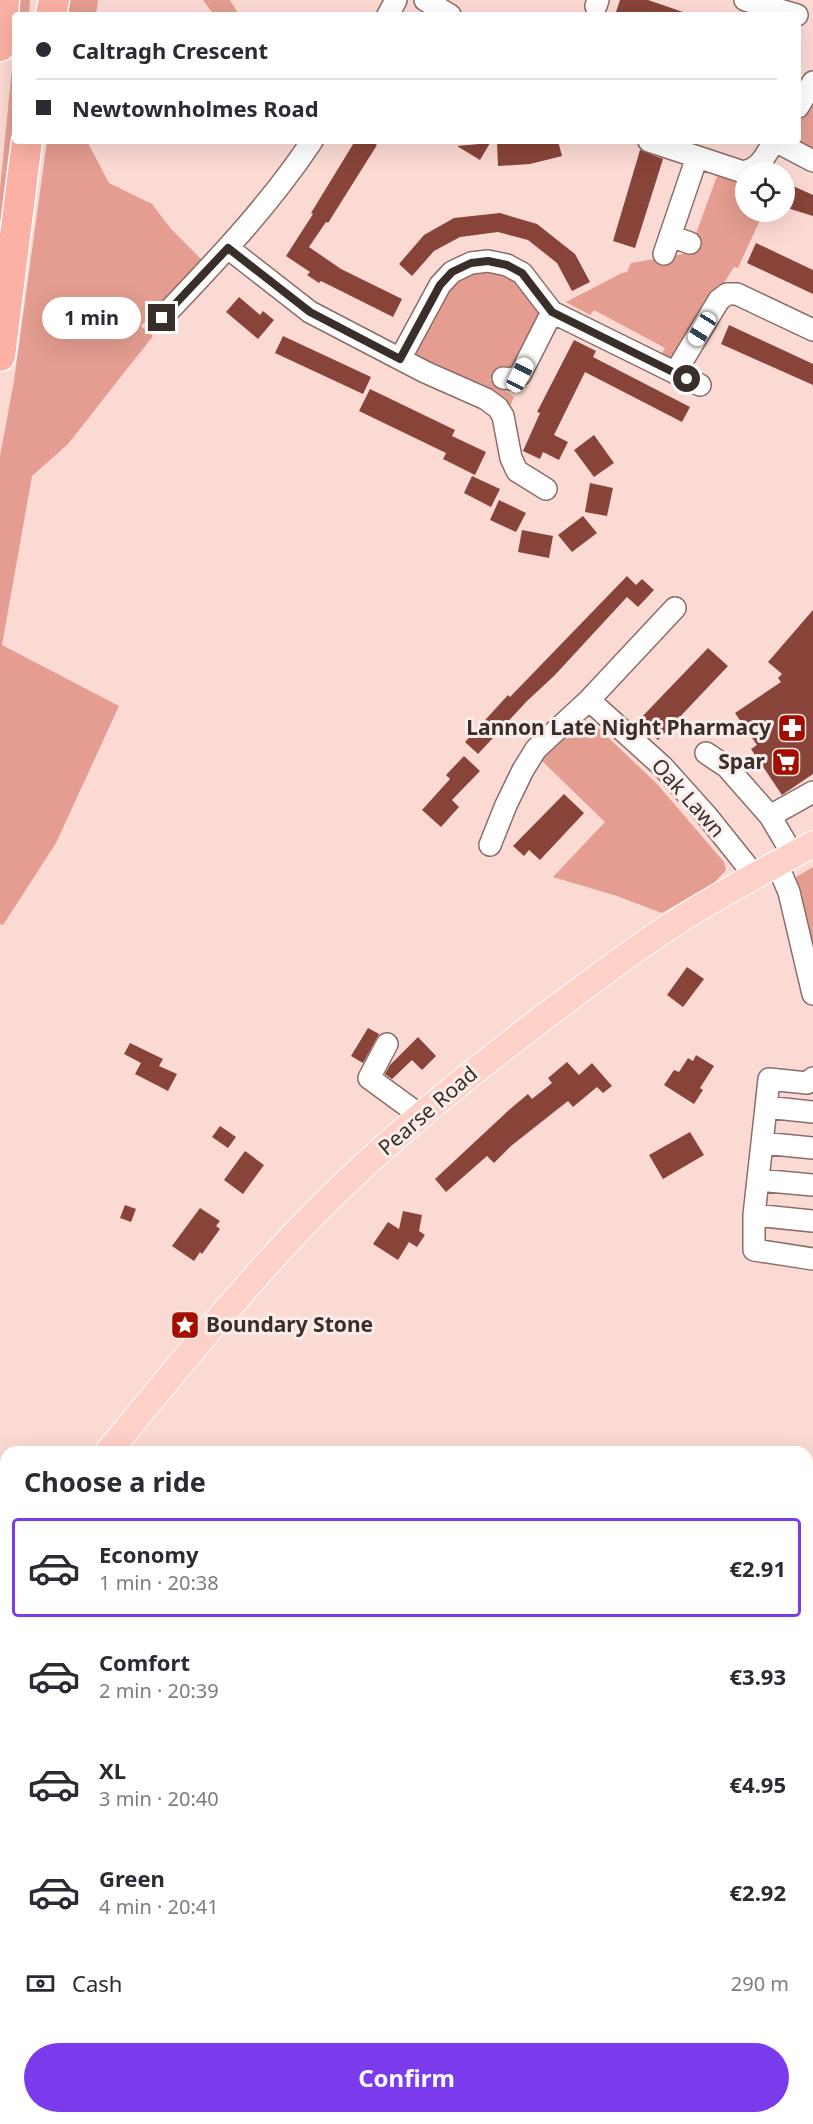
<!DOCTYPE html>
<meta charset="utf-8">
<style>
:root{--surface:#fff;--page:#f2f2f3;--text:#2b2b33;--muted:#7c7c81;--line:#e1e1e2;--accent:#7c3aed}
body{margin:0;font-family:"Noto Sans",sans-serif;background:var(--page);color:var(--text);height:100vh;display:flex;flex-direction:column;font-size:22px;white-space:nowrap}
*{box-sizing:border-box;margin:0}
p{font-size:20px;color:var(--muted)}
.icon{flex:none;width:33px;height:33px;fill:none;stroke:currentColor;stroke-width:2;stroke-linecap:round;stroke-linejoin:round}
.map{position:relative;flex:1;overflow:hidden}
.drawer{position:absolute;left:0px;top:1446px;width:813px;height:678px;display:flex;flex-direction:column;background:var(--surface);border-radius:18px 18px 0 0;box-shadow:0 6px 24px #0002}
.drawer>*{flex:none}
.guide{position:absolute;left:12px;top:12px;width:789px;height:132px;border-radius:6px;box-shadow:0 6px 24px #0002;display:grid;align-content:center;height:132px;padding:0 24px;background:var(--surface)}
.controls{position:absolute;left:735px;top:162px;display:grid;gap:12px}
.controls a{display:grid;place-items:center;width:60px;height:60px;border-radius:50%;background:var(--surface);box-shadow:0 6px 24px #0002;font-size:30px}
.end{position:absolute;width:27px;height:27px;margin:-14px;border:8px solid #3a2e2b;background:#fff;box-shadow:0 0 0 3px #fff}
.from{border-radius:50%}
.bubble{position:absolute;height:42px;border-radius:21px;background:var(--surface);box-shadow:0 6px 24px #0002;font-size:20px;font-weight:700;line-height:42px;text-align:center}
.car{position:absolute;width:18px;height:36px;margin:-18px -9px;border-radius:8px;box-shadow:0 0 4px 2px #0007;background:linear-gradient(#fff 24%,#345 0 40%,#fff 0 76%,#345 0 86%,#fff 0)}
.guide b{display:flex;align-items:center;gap:21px;height:57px;font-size:22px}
.guide b+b{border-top:2px solid var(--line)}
.guide i{width:15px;height:15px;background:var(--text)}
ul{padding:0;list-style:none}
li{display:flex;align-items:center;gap:18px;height:99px;margin:0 12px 9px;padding:0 12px;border:3px solid transparent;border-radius:6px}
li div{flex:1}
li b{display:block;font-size:22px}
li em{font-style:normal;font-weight:700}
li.on{border-color:var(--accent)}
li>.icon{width:54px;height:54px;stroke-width:1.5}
h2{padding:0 24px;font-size:27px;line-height:72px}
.pay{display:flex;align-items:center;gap:15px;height:66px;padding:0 24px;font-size:22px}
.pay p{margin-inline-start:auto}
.button{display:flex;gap:12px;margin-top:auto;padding:12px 24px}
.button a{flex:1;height:69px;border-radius:36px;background:var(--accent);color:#fff;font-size:24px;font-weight:700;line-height:69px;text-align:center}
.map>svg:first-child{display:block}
</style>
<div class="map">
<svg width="813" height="2124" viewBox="0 0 813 2124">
<rect width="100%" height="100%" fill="#fcdad4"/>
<path fill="#e49d90" d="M19,0H30L29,15H17Z
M65,0H98L96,15H63Z
M203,0H230L239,15H214Z
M15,38V141L0,275V188Z
M813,97V153L793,141H798V118Z
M47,141H87L109,183L152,204L171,229L202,260L141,326L153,336L68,444L32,476L2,645L119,706L56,843L3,925L0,924V456L14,381Z
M717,176L745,183L746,212H754L752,217L760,220L738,268L734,267L678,355L665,359L660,357L665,348L594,310L590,315L566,302L622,273L627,272L631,263L689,253Z
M477,269L506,272L541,307L539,323L511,371L498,368L490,380L514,397L510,406L425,363L418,358L415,349L448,289L459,278Z
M590,720L658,785L724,862L726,870L714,883L662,913L617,896L553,877L605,822L540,759L579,721Z
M813,867V973L811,971L796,877Z
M6,1639V1716L0,1714V1641Z"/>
<path fill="#884439" d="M620,0H648L686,13V15H625L616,12Z
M355,141H370L377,145L328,223L326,222L309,247L341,269L402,299L393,317L321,281L319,283L307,275L310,272L286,256L313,214L311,213Z
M514,141H558L562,156L530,164L498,166L497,143Z
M490,143L480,160L457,146Z
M640,150L663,159L635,248L613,241Z
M784,182L813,195V216L784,207Z
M500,213L537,224L575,254L590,282L572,291L557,263L528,240L498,232L460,237L434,251L412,276L399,264L424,235L454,218Z
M756,243L813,270V294L747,263Z
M239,297L260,315L263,311L274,320L258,339L226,312Z
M729,325L813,364V385L721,344Z
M283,336L371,377L363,394L275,353Z
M574,340L596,351L593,357L690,407L682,422L585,372L554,435L568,442L559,460L543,452L540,459L523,451L540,413L537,412Z
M370,389L455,430L452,436L486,452L475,475L443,459L446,453L359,411Z
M594,435L614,463L594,477L574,450Z
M472,476L500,489L491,507L464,493Z
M590,483L613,488L607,516L585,512Z
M499,500L526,513L516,532L490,520Z
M583,516L597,533L572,552L558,535Z
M522,530L553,536L549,558L518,552Z
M627,576L636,585L642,579L654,590L638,607L627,597L554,676L527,701L478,754L465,742L508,695L510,697Z
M813,610V774L782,795L751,749L757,745L735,713L781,682L778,678L782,674L768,662Z
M708,648L728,666L658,740L638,721Z
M464,756L480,771L452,800L459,807L441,827L422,810L450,779L446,775Z
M564,794L584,813L540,860L529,850L524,856L513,846Z
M687,967L704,979L683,1007L667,995Z
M368,1028L379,1034L363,1063L351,1056Z
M418,1037L436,1056L422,1070L412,1060L392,1079L385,1074L390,1065Z
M130,1043L163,1059L159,1066L177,1074L168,1091L135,1074L141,1063L124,1054Z
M696,1055L714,1066L700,1088L703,1090L694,1104L664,1085L674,1070L679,1072L688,1058L693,1061Z
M567,1062L579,1075L592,1063L612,1086L603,1093L597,1087L573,1107L568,1101L511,1146L494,1163L487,1156L446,1192L435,1179L509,1110L528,1094L532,1099L552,1083L548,1078Z
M220,1126L236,1137L228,1148L212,1137Z
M690,1132L704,1155L663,1179L649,1155Z
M245,1151L264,1165L243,1194L224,1180Z
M125,1205L136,1209L131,1222L120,1218Z
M200,1208L220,1221L216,1226L220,1229L202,1254L200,1252L194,1261L172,1246Z
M403,1211L422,1215L419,1231L425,1235L417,1247L409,1242L398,1260L373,1244L388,1222L399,1229Z"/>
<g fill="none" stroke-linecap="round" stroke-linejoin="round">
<g stroke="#8b6d67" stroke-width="24">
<path id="minor" d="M425,0L450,15
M745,0L797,15
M596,6L598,0
M388,15L396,0
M798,107L813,82
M649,141L743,172C761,168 765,156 774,141
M775,141L813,161
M670,236L690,243
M228,248L310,312L425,372L486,399L498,408L503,416L511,458L517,471L546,489
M664,254L697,157
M162,318C215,262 269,206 312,141
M400,359L440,285L452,272L471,263L488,261L507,265L522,273L552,312L700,385
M675,373L719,300L727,294H737L813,330
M503,378L512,379L520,375L552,312
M589,700L663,767L707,816L755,876
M706,753L727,767L770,816
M490,845L506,805L523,770L536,749L589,700L675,608
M793,855L770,816L813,792
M777,864L789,892L813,994
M387,1044L369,1078L421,1116
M766,1107L769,1079L807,1083L813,1078
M813,1112L766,1107L754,1215V1250L813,1259
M762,1143L813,1148
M758,1180L813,1185
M754,1215L813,1221
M807,1648L813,1649
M807,1940L813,1924
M168,2124L170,2118
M739,2124L741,2118"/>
</g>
<g stroke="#fff" stroke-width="28">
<path id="major" d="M108,1452C173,1373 237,1294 308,1220C385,1141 471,1072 559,1006C598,977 637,947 678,921C721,893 768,869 813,844
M0,1611L6,1602
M0,1745L6,1740"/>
</g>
<g stroke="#fff" stroke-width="33">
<path id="highway" d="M51,15L54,0
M0,46L4,0
M0,356L27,141"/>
</g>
<use href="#minor" stroke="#fff" stroke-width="21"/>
<use href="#major" stroke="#fdd0c8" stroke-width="26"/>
<use href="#highway" stroke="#fbb1a4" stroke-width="30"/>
</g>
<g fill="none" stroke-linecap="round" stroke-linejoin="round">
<path stroke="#3a2e2b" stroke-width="8" d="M162,318L228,248L310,312L400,359L440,285L452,272L471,263L488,261L507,265L522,273L552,312L687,379"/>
</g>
<defs>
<g id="pharmacy-square" transform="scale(1.5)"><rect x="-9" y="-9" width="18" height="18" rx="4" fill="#a30e00" stroke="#faedea"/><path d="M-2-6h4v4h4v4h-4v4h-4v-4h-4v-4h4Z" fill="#fff"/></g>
<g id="supermarket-square" transform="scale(1.5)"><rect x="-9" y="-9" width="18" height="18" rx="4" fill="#a30e00" stroke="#faedea"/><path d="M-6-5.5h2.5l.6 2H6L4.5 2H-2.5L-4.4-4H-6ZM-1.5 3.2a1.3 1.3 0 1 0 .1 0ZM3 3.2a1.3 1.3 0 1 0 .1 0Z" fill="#fff"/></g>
<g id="sight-square" transform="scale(1.5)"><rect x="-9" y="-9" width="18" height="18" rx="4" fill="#a30e00" stroke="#faedea"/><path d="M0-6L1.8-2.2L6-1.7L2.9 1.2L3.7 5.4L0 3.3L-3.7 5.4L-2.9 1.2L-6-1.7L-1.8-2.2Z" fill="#fff"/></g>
</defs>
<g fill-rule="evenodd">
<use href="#pharmacy-square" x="792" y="728"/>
<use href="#supermarket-square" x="786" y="762"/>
<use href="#sight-square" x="185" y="1325"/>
</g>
<g text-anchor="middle" stroke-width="6" stroke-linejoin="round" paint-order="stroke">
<g font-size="21" font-weight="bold" fill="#3a2e2b" stroke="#faedea" text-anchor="end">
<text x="771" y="735">Lannon Late Night Pharmacy</text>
<text x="765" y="769">Spar</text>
<text x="206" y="1332" text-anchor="start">Boundary Stone</text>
</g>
<g font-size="21" fill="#3a2e2b" stroke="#faedea">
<text transform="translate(688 798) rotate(48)" y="7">Oak Lawn</text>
<text transform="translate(428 1111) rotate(-41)" y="7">Pearse Road</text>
</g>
</g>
</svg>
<div class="controls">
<a><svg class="icon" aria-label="locate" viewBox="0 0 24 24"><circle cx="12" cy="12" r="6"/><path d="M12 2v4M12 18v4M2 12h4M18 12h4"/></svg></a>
</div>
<i class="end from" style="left:687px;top:379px"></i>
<i class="end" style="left:162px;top:318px"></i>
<div class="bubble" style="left:42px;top:297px;width:99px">1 min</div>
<i class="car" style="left:702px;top:329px;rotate:212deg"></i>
<i class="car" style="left:520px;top:375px;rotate:27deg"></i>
<div class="guide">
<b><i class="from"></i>Caltragh Crescent</b>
<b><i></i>Newtownholmes Road</b>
</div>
<section class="drawer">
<h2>Choose a ride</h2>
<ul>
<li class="on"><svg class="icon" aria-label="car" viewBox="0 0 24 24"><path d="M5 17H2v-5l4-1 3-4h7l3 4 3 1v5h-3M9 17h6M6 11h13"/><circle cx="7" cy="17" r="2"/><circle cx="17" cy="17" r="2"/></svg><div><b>Economy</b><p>1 min · 20:38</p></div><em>€2.91</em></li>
<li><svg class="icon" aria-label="car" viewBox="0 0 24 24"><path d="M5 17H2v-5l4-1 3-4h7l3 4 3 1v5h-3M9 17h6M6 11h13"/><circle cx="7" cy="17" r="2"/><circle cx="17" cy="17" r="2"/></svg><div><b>Comfort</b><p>2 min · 20:39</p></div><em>€3.93</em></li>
<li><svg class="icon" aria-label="car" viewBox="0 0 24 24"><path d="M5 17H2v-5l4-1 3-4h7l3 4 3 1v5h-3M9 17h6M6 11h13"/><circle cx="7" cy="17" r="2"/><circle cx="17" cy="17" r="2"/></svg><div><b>XL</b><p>3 min · 20:40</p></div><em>€4.95</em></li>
<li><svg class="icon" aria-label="car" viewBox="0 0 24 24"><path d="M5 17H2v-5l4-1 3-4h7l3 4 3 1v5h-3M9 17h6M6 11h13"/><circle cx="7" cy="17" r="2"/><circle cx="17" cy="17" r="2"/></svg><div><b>Green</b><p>4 min · 20:41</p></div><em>€2.92</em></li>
</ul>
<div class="pay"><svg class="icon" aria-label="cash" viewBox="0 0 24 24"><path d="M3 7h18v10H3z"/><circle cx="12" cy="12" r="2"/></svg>Cash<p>290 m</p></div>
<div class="button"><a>Confirm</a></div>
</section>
</div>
